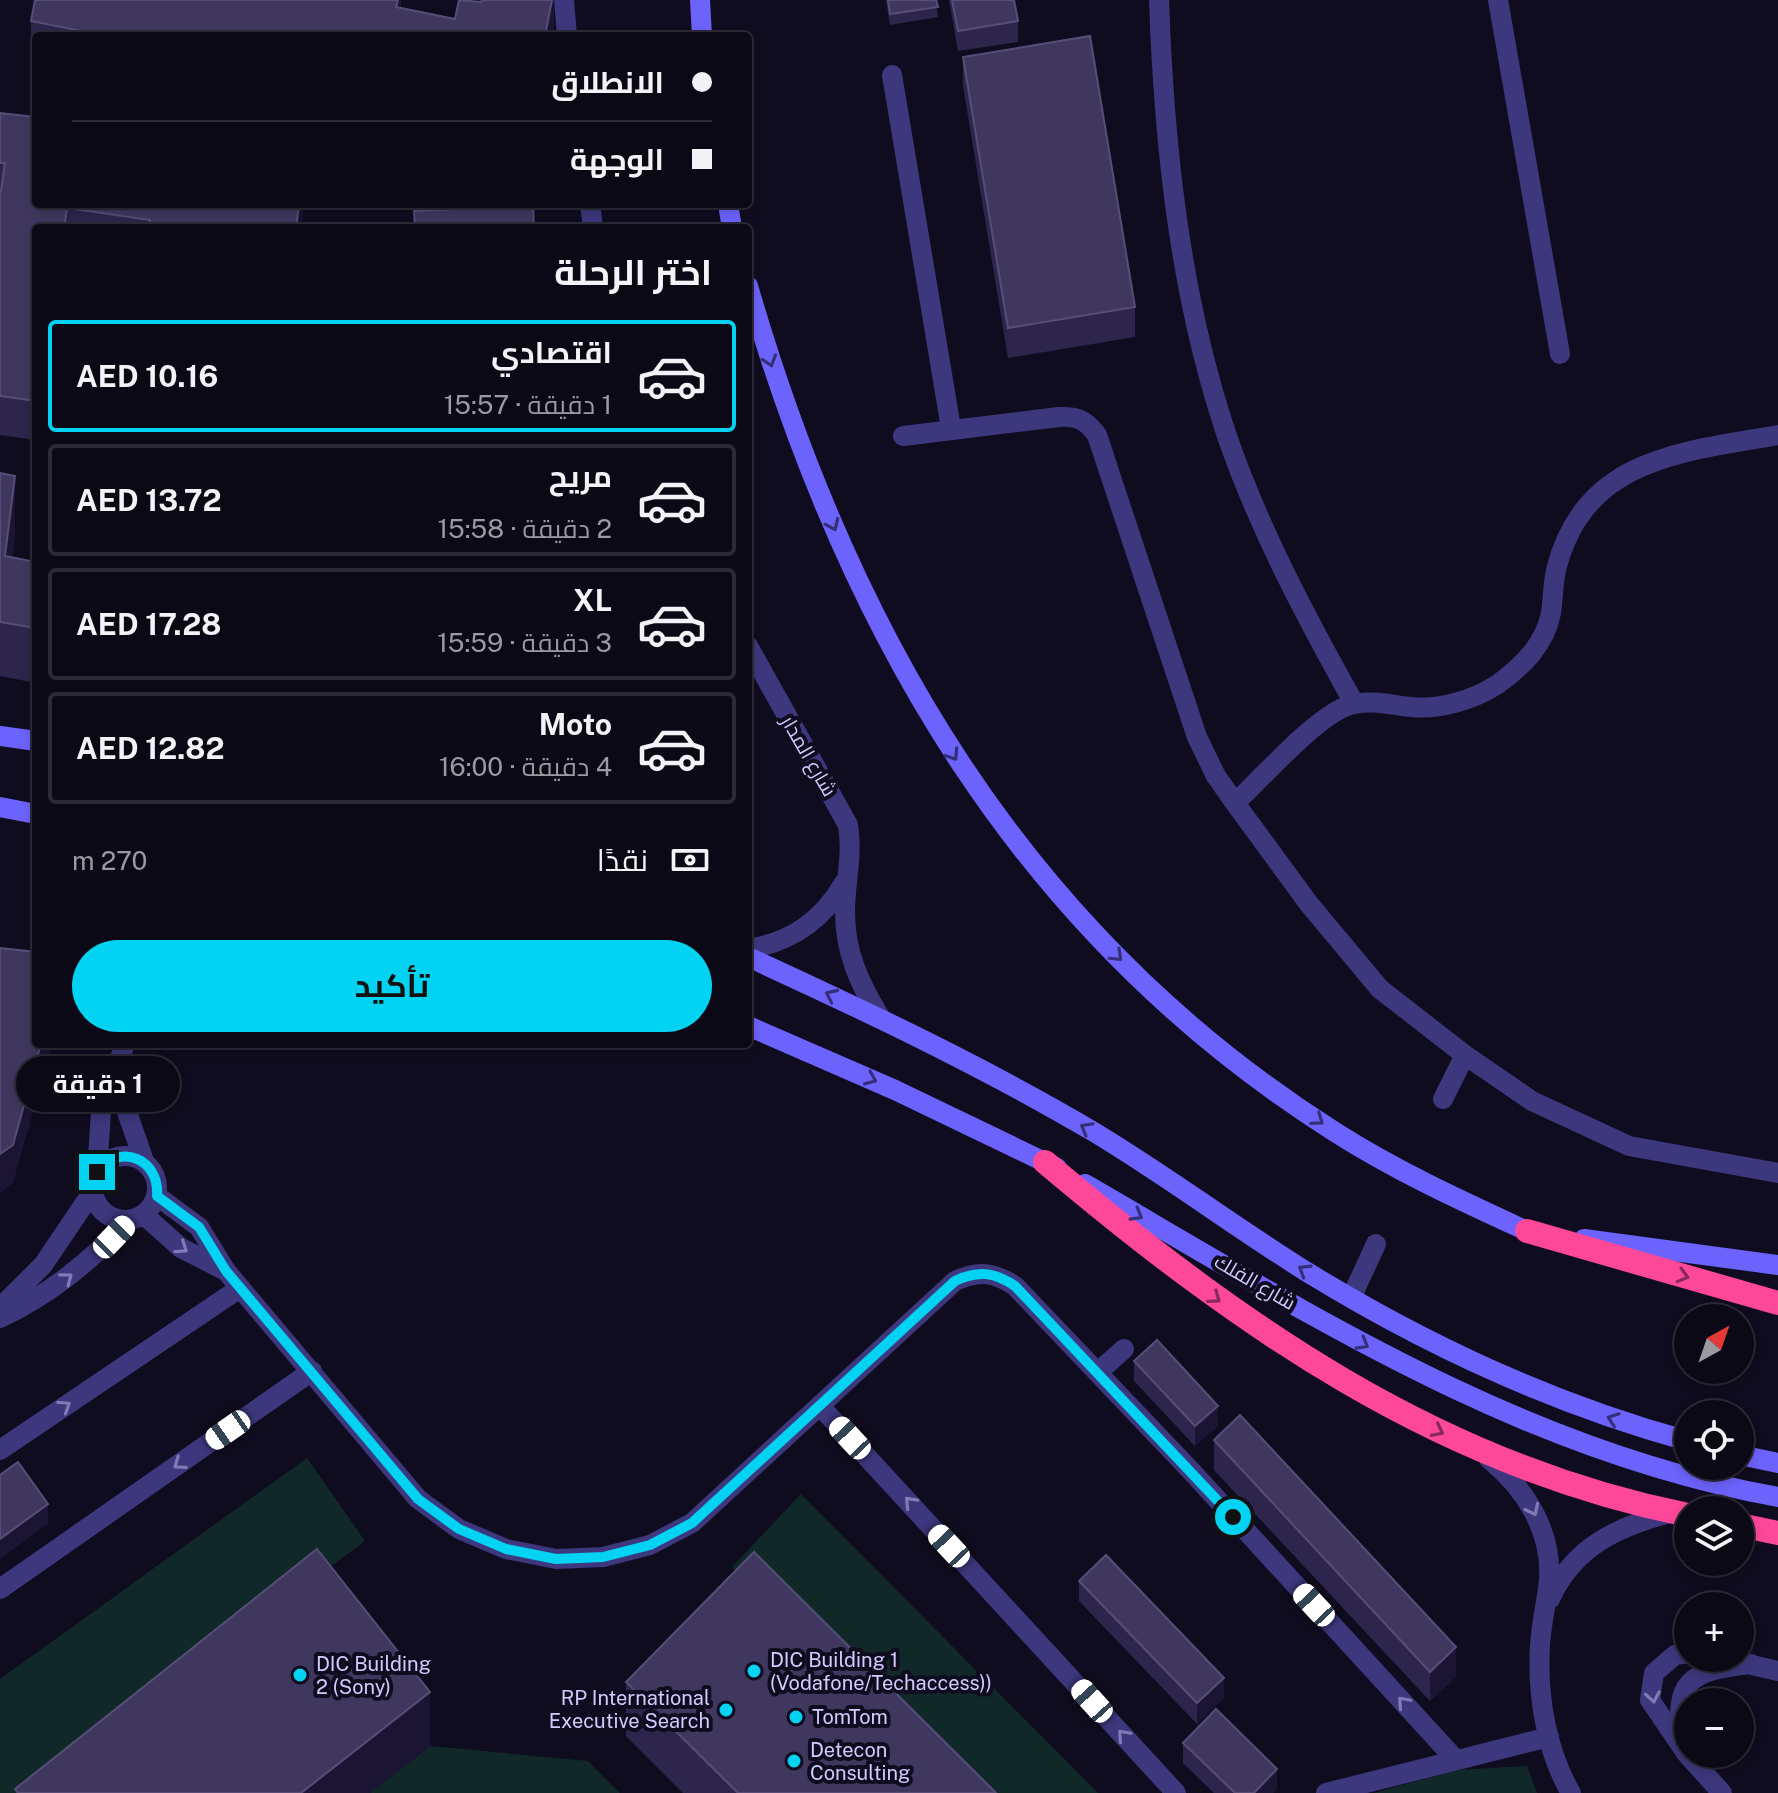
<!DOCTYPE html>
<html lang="ar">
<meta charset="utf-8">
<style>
:root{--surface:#0c0917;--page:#151220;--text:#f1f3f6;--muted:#9a9aa1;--line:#2c2a36;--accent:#03d3f2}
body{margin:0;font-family:"Public Sans",Cairo,sans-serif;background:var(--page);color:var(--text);direction:rtl;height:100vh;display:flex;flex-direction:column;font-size:30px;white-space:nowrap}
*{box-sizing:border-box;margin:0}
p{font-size:26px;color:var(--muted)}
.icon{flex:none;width:44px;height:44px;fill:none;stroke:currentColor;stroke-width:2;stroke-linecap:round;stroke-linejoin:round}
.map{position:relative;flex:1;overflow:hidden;direction:ltr}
.panel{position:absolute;left:32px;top:224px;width:720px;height:824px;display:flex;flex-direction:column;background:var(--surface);border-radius:8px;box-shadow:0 4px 12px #0003,0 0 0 2px var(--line);direction:rtl}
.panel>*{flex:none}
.hud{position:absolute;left:32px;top:32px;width:720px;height:176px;border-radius:8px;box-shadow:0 4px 12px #0003,0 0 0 2px var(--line);direction:rtl;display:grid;align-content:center;height:176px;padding:0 40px;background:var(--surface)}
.needle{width:52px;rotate:40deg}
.buttons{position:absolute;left:1674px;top:1304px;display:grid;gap:16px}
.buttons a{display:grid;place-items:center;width:80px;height:80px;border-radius:50%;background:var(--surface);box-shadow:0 4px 12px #0003,0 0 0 2px var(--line);font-size:40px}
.end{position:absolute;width:36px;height:36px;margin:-18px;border:10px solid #03d3f2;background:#111;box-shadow:0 0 0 4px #111}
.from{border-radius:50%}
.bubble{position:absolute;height:56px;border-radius:28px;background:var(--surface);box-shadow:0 4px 12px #0003,0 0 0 2px var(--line);font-size:26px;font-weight:700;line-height:56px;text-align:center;direction:rtl}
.car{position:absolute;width:24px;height:48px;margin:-24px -12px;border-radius:10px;box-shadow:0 0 6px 2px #0007;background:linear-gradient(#fff 24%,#345 0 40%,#fff 0 76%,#345 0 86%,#fff 0)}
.hud b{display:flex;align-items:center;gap:28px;height:76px;font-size:30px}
.hud b+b{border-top:2px solid var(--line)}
.hud i{width:20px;height:20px;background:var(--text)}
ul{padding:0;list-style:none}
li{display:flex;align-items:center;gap:24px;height:112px;margin:0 16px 12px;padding:0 24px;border:4px solid var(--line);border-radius:8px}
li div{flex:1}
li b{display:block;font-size:30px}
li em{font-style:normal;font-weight:700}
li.selected{border-color:var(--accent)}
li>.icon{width:72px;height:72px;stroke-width:1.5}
h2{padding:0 40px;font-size:36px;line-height:96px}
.pay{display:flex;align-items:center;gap:20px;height:88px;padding:0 40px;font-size:30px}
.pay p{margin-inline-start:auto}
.cta{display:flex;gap:16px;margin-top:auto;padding:16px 40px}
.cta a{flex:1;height:92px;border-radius:48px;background:var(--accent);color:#111;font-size:32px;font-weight:700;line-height:92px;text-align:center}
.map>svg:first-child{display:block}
</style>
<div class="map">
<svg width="1778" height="1793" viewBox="0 0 1778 1793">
<rect width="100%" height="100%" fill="#100c1f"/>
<path fill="#102928" d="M307,1458L365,1541L186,1675L70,1793H0V1679Z
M801,1494L1098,1793H953L732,1567Z
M430,1746L588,1761L620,1793H370Z
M1527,1766L1537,1793H1374L1456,1770Z"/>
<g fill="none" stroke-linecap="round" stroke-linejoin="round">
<path stroke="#3d387d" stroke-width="20" d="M1159,0C1164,146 1180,297 1227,436C1259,529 1306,617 1354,703
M1498,0L1560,354
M892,75L951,428
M903,436L1059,417C1077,416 1086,420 1097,435L1197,737L1216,776L1235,803L1309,904L1380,989L1465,1055L1532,1101L1629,1146L1778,1173
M1235,803C1263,777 1317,715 1350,705C1370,699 1391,705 1411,707C1439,710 1474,700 1498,684C1523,666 1545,644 1551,613C1553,599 1553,584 1556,570C1584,457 1683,452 1778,435
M1443,1099L1465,1055
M157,1196L199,1227L226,1271L418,1499L459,1529L506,1549L556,1559L603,1557L650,1545L692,1523L955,1281C978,1270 994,1272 1015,1286L1193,1473L1456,1760
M144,1215L181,1248L226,1271
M1351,1298L1376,1244
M1098,1372L1124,1349
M820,1406L1176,1793
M0,1450L240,1288
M0,1589L312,1371
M1688,1653L1675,1655L1654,1673L1650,1700L1686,1753L1722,1793
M1739,1662L1778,1671
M1684,1744C1671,1681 1691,1670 1751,1664
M1326,1793L1549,1737"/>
<path stroke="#3d387d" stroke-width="20" d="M564,0L567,36
M590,204L593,228
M748,646L848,825C853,856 845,882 845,912C845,952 859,983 880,1017
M748,949C791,942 822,921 844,883
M123,1058L126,1109L144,1161
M93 1188a32 32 0 1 1 64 0a32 32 0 1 1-64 0Z
M97,1172L101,1112L125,1044
M0,1308L43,1265L93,1191
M0,1318C51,1294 91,1260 130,1220
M1489,1459C1525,1488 1552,1531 1549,1579C1547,1602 1541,1623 1540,1646C1537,1694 1546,1751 1571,1793
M1550,1599C1574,1546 1619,1526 1673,1512"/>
<path stroke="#6c63fd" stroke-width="20" d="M700,0L702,36
M728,204L732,228
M748,286C849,634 1022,934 1335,1132C1396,1171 1462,1201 1527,1231L1540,1233
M0,736L36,741
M0,807L36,814
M748,957C866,1011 982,1066 1094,1132C1167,1176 1235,1227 1307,1272C1426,1345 1553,1404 1688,1441
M748,1026L895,1090L1057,1168
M1085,1184C1306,1312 1522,1451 1778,1497
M1584,1239L1778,1265
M1740,1455L1778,1463"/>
<path stroke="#fd4798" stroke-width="24" d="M1045,1162C1237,1324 1437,1465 1688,1515
M1527,1231L1778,1303
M1740,1525L1778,1533"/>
</g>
<path fill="#2e254c" d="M401,0V8L455,19L481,2L554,0V29L553,36H36V60L31,59V21Z
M886,0H936L938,17L890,25Z
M949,0H1014L1018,21V42L958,51Z
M963,57L1135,307V337L1008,358L963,86Z
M0,113L36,204H304L301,228H36V440L0,435Z
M0,473L15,530L12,557L36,562V683L0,676Z
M1134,1361L1218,1426L1195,1446L1134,1381Z
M1214,1440L1456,1677L1430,1701L1214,1470Z
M1079,1581L1224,1698L1197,1724L1079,1601Z
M626,1682L996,1793H683L626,1736Z
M1183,1743L1277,1789L1273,1793H1214L1183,1763Z"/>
<path fill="#1b1432" d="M398,0H401V21L396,7Z
M552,0H554V29L553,36H545Z
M299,204H304L301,228H296Z
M15,476V530L5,611V556Z
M41,1044H52L13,1183L0,1193V1154Z
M1218,1406V1426L1195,1446V1426Z
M48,1504V1524L0,1559V1539Z
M1456,1647V1677L1430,1701V1672Z
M1224,1678V1698L1197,1724V1703Z
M430,1692V1746L370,1793H301Z
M1277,1769V1789L1273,1793H1254Z"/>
<path fill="#40375f" stroke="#574e78" stroke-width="2" d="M35,0H398L396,7L455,19L459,0L481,2L482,0H552L545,36H107L31,21Z
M888,0H936L938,7L890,14Z
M952,0H1014L1018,21L958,31Z
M1090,36L1135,307L1008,328L963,57Z
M36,111V204H299L296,228H149L150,220L67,208L64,228H36V401L0,396V191H1L5,163H0V113L35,117Z
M533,206L534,228H415L414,211Z
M0,473L15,476L5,556L36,562V628L0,622Z
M0,948L36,952V1044H41L13,1145L0,1154Z
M1157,1340L1218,1406L1195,1426L1134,1361Z
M1240,1415L1456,1647L1430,1672L1214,1440Z
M18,1462L48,1504L0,1539V1475Z
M317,1549L430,1692L301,1793H18L15,1789Z
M754,1552L996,1793H738L626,1682Z
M1106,1555L1224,1678L1197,1703L1079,1581Z
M1216,1709L1277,1769L1254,1793H1235L1183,1743Z"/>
<defs><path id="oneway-chevron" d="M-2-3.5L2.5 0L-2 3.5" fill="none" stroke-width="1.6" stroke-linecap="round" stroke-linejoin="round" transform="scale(2)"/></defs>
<g stroke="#352f78">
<use href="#oneway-chevron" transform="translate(770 361) rotate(72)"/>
<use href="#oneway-chevron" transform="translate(833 525) rotate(66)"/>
<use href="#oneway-chevron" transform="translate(953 755) rotate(57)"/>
<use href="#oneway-chevron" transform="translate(1117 956) rotate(44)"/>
<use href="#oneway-chevron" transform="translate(831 995) rotate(-155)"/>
<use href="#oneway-chevron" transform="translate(871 1079) rotate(23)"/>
<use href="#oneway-chevron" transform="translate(1318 1120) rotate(35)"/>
<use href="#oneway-chevron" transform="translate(1086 1128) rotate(-150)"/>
<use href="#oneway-chevron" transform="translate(1137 1215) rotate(30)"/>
<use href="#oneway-chevron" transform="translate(1304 1270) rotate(-148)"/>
<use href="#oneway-chevron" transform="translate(1363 1344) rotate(30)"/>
<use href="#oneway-chevron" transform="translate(1613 1419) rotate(-160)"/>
</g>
<g stroke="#807ab7">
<use href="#oneway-chevron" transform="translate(182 1248) rotate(34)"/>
<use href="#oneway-chevron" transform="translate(67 1278) rotate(-37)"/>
<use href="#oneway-chevron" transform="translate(65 1406) rotate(-33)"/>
<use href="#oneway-chevron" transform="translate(179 1464) rotate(145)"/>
<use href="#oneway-chevron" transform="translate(910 1502) rotate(-133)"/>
<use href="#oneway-chevron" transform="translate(1533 1510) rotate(64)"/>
<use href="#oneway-chevron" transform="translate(1653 1697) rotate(80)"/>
<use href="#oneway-chevron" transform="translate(1403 1702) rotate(-132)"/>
<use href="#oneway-chevron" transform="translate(1123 1735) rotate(-132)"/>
</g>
<g stroke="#862a5c">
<use href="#oneway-chevron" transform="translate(1683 1276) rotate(16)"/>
<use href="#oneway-chevron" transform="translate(1215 1298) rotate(36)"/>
<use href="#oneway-chevron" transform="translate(1438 1431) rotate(27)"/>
</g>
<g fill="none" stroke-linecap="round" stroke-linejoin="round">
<path stroke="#03d3f2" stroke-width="10" d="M97,1172C120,1142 160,1159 157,1196L199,1227L226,1271L418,1499L459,1529L506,1549L556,1559L603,1557L650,1545L692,1523L955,1281C978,1270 994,1272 1015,1286L1233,1517"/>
</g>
<g fill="#03d3f2" stroke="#100c1f" stroke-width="3">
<circle cx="754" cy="1671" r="8"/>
<circle cx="300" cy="1675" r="8"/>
<circle cx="726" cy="1710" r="8"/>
<circle cx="796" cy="1717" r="8"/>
<circle cx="794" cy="1761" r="8"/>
</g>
<g text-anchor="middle" stroke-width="8" stroke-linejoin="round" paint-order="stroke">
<g font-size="20" fill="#d2cbfe" stroke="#100c1f">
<text transform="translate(809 756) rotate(60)" y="7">شارع المدار</text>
<text transform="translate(1255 1282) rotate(30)" y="7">شارع الفلك</text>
</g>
<g font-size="20" fill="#d2cbfe" stroke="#100c1f" text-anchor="start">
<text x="770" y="1667">DIC Building 1<tspan x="770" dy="23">(Vodafone/Techaccess))</tspan></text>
<text x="316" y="1671">DIC Building<tspan x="316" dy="23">2 (Sony)</tspan></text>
<text x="710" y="1705" text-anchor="end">RP International<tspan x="710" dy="23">Executive Search</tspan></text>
<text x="812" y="1724">TomTom</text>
<text x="810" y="1757">Detecon<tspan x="810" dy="23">Consulting</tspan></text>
</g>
</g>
</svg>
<div class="buttons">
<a><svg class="needle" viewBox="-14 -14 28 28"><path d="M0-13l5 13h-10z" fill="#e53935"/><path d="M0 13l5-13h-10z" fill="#9a9aa1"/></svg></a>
<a><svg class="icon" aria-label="locate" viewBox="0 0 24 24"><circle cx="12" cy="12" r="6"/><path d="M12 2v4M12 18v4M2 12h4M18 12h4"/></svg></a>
<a><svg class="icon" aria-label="layers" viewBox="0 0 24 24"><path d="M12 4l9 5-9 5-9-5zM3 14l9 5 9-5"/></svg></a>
<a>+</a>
<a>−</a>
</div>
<i class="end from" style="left:1233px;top:1517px"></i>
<i class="end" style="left:97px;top:1172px"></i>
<div class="bubble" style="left:16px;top:1056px;width:164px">1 دقيقة</div>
<i class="car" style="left:114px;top:1237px;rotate:44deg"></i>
<i class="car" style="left:228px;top:1430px;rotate:235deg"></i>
<i class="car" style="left:850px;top:1438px;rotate:317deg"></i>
<i class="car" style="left:949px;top:1546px;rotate:317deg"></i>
<i class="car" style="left:1314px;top:1605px;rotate:317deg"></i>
<i class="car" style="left:1092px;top:1701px;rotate:318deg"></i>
<div class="hud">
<b><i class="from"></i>الانطلاق</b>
<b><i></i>الوجهة</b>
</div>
<section class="panel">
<h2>اختر الرحلة</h2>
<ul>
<li class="selected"><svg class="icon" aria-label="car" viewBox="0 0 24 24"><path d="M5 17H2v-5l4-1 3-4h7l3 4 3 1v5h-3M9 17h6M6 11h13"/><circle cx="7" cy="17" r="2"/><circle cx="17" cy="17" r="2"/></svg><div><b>اقتصادي</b><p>1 دقيقة · 15:57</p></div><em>AED 10.16</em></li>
<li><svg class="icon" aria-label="car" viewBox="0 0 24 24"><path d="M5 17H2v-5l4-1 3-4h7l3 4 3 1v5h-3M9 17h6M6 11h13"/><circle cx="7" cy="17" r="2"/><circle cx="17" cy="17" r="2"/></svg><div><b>مريح</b><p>2 دقيقة · 15:58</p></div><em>AED 13.72</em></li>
<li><svg class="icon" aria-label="car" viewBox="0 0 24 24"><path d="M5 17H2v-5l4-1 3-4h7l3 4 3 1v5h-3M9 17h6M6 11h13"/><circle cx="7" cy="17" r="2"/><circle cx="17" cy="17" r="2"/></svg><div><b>XL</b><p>3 دقيقة · 15:59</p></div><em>AED 17.28</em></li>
<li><svg class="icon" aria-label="car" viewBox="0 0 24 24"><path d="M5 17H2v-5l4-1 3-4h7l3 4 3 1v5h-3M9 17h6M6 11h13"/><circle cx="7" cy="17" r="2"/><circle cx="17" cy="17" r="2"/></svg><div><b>Moto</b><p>4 دقيقة · 16:00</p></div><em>AED 12.82</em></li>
</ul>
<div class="pay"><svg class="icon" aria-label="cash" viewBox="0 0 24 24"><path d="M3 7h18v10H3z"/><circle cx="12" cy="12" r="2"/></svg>نقدًا<p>270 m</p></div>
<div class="cta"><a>تأكيد</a></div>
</section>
</div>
